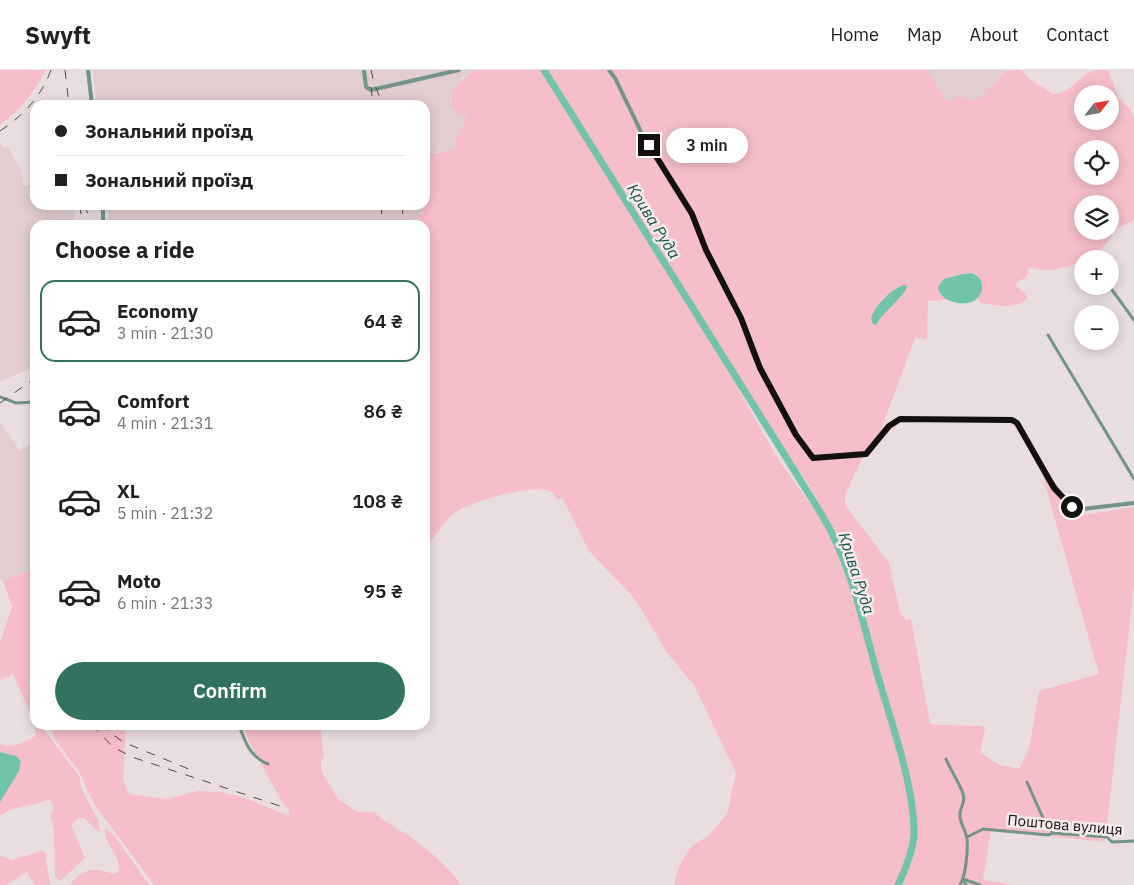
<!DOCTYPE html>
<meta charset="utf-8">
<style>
:root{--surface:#fff;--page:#f6f6f6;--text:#202124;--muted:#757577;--line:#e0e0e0;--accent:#337260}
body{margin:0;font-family:"IBM Plex Sans",sans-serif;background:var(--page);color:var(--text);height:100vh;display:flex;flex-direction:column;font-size:19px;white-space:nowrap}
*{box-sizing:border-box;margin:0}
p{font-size:16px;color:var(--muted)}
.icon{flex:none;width:28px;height:28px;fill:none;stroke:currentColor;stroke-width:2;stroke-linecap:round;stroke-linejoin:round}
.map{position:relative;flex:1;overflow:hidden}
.details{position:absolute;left:30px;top:150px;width:400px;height:510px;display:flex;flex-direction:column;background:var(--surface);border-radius:15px;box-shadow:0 2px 12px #0003}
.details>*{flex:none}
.guide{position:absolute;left:30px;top:30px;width:400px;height:110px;border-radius:15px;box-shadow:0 2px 12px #0003;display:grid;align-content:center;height:110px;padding:0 25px;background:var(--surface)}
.needle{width:32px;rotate:59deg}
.fabs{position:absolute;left:1074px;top:15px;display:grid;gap:10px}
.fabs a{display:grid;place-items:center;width:45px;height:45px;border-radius:50%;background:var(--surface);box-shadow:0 2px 12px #0003;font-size:25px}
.end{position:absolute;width:22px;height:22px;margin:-11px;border:6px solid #141010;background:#fff;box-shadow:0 0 0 2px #fff}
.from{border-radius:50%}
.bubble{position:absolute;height:35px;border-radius:18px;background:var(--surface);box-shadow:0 2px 12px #0003;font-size:16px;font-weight:600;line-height:35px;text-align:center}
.guide b{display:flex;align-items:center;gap:18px;height:48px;font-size:19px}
.guide b+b{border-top:1px solid var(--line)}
.guide i{width:12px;height:12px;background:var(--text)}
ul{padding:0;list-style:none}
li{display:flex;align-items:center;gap:15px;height:82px;margin:0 10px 8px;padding:0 15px;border:2px solid transparent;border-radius:15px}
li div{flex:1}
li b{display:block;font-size:19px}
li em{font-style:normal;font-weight:600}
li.active{border-color:var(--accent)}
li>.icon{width:45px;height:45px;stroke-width:1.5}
h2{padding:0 25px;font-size:22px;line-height:60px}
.cta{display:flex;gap:10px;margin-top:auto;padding:10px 25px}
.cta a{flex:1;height:58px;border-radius:30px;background:var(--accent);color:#fff;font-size:20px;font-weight:600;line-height:58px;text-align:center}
header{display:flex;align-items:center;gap:30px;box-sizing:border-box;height:70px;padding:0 25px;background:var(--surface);border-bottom:1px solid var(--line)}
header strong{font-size:24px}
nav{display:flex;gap:28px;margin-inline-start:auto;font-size:18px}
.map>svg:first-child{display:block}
</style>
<header>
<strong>Swyft</strong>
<nav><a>Home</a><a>Map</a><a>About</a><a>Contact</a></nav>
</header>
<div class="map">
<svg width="1134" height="815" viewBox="0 0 1134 815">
<rect width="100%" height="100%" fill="#eadddf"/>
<path fill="#e2cdd0" d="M93,0H476L463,7L450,29V35L459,45H467L458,63L454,78L448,81L435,82L425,86V35H97Z
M927,0H1007L1000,5L997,13L984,21L985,24L971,32L960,25L947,33Z
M0,71L4,78L7,76L21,100L23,116L35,115V135H73L75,155H35V295L28,300L0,311Z
M108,135H423V141L418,146L419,155H108Z
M0,353L20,381L35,370V498L3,511L0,509Z"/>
<path fill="#f6bec8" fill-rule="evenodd" d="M0,0H46C34,23 21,39 0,55Z
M476,0H927L947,32L960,25L971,32L985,24L984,21L997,13C1002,0 1008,0 1022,0C1032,16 1040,12 1052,24C1070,25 1079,5 1095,0C1098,0 1104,0 1108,0L1118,27L1130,39L1134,47V150L1113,160C1110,182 1071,198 1051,200C1043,201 1035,199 1028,197L1029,202L1025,208L1017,212L1016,216L1026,224L1027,229C1014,240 996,235 981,233L978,230C985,216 982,198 962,204C957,205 955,206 950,207L939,223L947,230L928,231L927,269L915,268L881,360L865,382L845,425V435L889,493L900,542L906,550L911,549L930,653L937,655L981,656L985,658L980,683L1000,695L1019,699L1029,679L1039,621L1099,604L1040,397L1068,440L1077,446L1134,437V516L1105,772L991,760L983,810L1013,815H675V809L681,793L690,778L710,764L727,744L736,703L694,615L668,584L635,529L589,481L563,429H556C555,427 554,423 552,422C537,412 470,432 456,442C442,451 438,467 425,475V155H419L418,146L423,141V135H425V86C434,82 445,83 454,78L458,63L467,46L459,45L450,35C452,19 463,7 476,0ZM1082,24H1110V51H1082ZM1082,79H1110V106H1082ZM1082,134H1110V161H1082ZM904,215L876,255L873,242L898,217ZM745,316L791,392L806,410L820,434L816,442L778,389L738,319Z
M35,498V654L13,604L0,610V573L12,537L3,511Z
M35,655H46L45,661L79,706L82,720L98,750L100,763L84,748H79L71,755L85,788L60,811L55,806L54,759L50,746L54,738L49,729C33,738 19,733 1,745L0,749V732L20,696L21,691L16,686L0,682V674C13,679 25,672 36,666Z
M50,655H126L123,710L129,724L167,729L198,721L221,722L245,728L289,746V740L282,732L250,674L243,655H320L324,686L321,691V701L339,730L358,742H374C386,754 402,760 416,771C432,783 450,798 461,815H154L97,738L86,719L84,711L78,700L55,670Z
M105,758L114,765L149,815H69C86,797 92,797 115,804L119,801C120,783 103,773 105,758Z
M42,781L45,782L50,815H35L27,802L6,815H0V785L11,790Z"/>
<path fill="#71c4aa" d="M972,203C980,207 982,210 982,218C980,242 939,235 938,217L944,209L962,204Z
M904,215L907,216C906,225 883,242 876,255L873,254L871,248C875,236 892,218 904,215Z
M0,682L16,686L21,691L19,701L0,732Z"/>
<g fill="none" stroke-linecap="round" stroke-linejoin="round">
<path stroke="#71c4aa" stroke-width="7" d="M544,0L822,445C852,495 863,555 879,610C892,654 915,719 914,765C913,782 905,800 898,815"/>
<path stroke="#739488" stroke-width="3" d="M1110,217L1134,250
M1048,265L1134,409
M0,327L16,333L35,332
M239,655C245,672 250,687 268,694
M946,689C950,699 961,716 963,724C966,731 961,736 960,743C959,753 966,760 967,769C968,782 966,804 960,815
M1027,712L1046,755L1053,763
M967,767L983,759L1048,765L1053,763L1107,767L1112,772L1134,771
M966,815L963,809L980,815"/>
<path stroke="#739488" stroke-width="4" d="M88,0L92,35
M364,0L366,17L371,20L459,0
M609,0L615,8L643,66L692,144L706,180L741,249L754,286L766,311L796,365L813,388L866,384L889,356L900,349L1012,350L1017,353L1047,406L1070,436L1082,439L1134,433
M103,135V155"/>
<path stroke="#50494a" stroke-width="1" stroke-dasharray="9 9" stroke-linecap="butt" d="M65,0L69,35
M371,0L374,13L383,35
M371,17L373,35
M0,61C24,45 41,27 51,0
M80,135L82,155
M84,135L93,155
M381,135L383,155
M402,135L404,155
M0,333L35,308
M92,655L113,677L132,687L286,738
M100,655L123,672L191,700"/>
</g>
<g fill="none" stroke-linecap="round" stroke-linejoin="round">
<path stroke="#141010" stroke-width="6" d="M649,75L692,144L706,180L741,248L760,298L796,365L813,388L866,384L889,356L900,349L1012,350L1017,353L1054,418L1072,437"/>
</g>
<g text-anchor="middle" stroke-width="5" stroke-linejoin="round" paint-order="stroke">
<g font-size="15" fill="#141010" stroke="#f7eaec">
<text transform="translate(1065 755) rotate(5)" y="5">Поштова вулиця</text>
</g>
<g font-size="16" font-style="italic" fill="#115645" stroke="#f7eaec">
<text transform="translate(654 151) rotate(58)" y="6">Крива Руда</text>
<text transform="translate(857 503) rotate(72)" y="6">Крива Руда</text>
</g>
</g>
</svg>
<div class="fabs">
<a><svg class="needle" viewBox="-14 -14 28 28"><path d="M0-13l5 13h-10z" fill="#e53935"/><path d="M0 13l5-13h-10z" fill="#757577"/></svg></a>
<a><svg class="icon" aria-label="locate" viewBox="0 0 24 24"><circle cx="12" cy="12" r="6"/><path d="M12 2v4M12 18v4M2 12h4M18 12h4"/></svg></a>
<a><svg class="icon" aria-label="layers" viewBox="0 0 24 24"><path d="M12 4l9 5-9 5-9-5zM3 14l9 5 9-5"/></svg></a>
<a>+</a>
<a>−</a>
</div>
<i class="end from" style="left:1072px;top:437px"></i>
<i class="end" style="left:649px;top:75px"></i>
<div class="bubble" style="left:666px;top:58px;width:82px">3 min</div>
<div class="guide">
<b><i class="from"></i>Зональний проїзд</b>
<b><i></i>Зональний проїзд</b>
</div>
<section class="details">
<h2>Choose a ride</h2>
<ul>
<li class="active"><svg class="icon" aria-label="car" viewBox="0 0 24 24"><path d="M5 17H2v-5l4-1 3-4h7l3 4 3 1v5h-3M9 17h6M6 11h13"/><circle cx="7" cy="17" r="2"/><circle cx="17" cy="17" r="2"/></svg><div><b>Economy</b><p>3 min · 21:30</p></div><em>64 ₴</em></li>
<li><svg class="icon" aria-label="car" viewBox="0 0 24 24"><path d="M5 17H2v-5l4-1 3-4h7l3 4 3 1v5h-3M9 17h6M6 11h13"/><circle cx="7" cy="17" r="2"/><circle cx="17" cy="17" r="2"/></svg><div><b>Comfort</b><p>4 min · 21:31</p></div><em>86 ₴</em></li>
<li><svg class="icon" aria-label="car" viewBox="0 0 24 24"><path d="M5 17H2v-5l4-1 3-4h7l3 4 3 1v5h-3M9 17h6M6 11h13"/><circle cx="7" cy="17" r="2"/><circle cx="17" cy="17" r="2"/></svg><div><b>XL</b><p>5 min · 21:32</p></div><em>108 ₴</em></li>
<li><svg class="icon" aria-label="car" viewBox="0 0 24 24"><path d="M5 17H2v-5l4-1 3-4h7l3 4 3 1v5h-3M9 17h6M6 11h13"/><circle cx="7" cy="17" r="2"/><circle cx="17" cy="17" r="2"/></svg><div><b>Moto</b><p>6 min · 21:33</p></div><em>95 ₴</em></li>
</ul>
<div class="cta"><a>Confirm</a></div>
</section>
</div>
